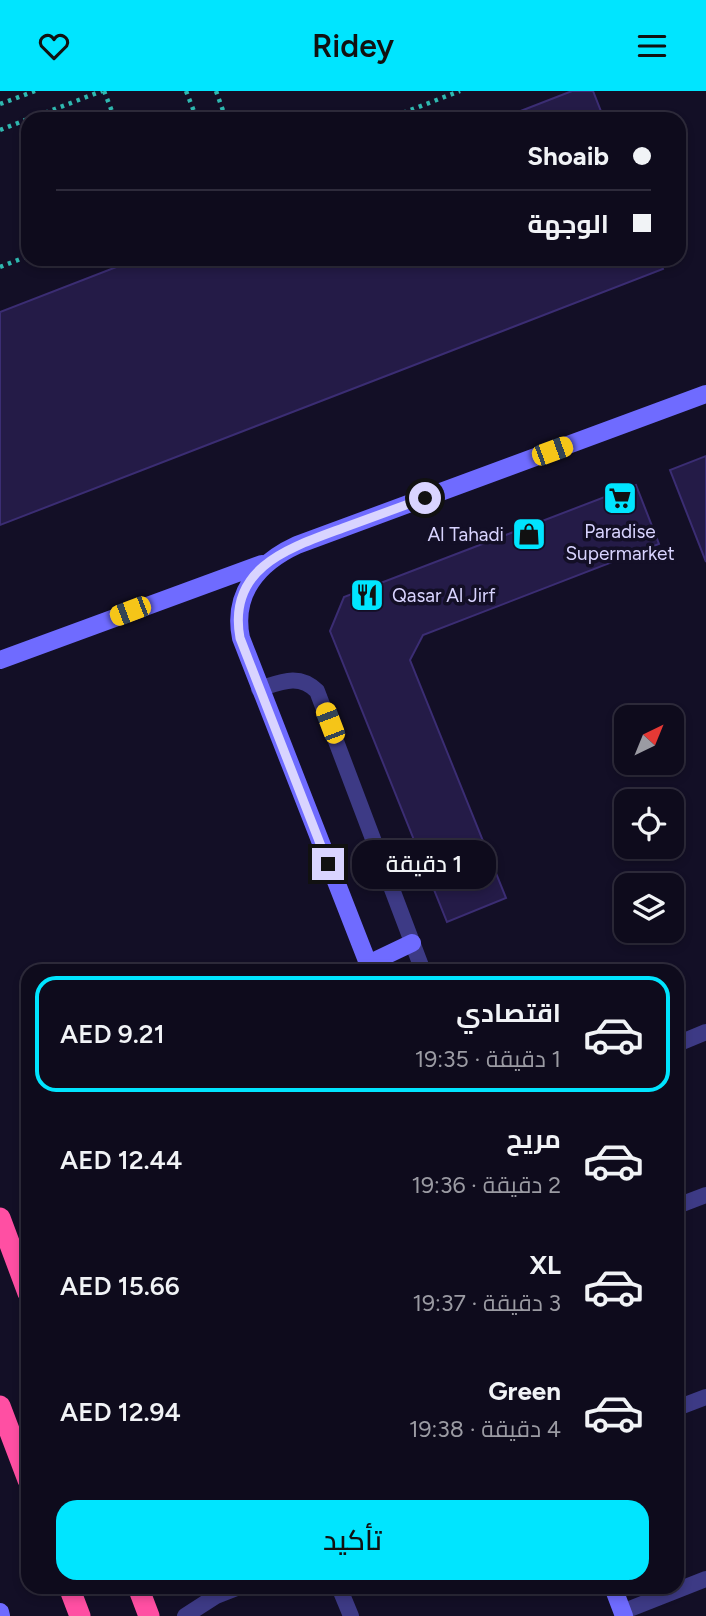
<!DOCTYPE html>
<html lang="ar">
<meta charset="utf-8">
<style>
:root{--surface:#0e0b1c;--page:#171425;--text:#f1f3f6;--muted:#9b9ba3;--line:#2e2b3b;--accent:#00e5ff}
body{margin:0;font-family:Figtree,Cairo,sans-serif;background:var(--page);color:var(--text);direction:rtl;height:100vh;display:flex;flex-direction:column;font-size:26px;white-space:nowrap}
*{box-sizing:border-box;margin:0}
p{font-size:23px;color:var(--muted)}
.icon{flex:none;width:38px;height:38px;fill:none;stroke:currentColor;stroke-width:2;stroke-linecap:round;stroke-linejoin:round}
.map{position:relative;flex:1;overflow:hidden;direction:ltr}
.side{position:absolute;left:21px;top:873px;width:663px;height:630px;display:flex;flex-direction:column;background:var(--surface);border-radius:21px;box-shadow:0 4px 10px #0003,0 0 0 2px var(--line);direction:rtl}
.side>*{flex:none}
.top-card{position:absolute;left:21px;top:21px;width:665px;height:154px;border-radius:21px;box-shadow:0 4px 10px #0003,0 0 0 2px var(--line);direction:rtl;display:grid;align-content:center;height:154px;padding:0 35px;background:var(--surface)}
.needle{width:46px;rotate:43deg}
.fabs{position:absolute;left:614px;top:614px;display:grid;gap:14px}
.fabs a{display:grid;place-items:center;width:70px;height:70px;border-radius:14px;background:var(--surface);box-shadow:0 4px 10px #0003,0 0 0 2px var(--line);font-size:35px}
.end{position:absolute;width:32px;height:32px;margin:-16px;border:9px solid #d9d4ff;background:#111;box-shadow:0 0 0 4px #111}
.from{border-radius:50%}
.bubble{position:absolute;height:49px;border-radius:21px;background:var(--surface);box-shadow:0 4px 10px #0003,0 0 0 2px var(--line);font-size:23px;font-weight:600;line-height:49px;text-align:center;direction:rtl}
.car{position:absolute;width:21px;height:42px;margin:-21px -10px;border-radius:9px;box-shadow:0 0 5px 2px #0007;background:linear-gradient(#f5c518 24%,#345 0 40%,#f5c518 0 76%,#345 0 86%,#f5c518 0)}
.top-card b{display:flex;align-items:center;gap:24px;height:66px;font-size:26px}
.top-card b+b{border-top:2px solid var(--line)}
.top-card i{width:18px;height:18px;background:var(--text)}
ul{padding:12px 0 0;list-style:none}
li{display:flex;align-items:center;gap:21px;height:116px;margin:0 14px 10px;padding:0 21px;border:4px solid transparent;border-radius:21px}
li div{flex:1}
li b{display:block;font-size:26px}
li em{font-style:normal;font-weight:600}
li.on{border-color:var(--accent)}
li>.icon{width:63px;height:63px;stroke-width:1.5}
.cta{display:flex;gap:14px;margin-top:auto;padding:14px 35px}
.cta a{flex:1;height:80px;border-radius:21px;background:var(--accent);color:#111;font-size:28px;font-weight:600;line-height:80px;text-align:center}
header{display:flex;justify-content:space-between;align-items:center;height:91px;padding:0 35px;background:var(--accent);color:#111;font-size:32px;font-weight:600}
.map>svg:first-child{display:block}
</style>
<header><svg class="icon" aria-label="menu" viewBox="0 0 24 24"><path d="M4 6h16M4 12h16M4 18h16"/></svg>Ridey<svg class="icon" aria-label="heart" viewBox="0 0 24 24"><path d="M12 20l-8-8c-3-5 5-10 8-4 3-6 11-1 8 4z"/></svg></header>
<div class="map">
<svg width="706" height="1525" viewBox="0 0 706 1525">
<rect width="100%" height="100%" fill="#130f26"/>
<path fill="#241b47" stroke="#3b2d73" stroke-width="2" d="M572,0H593L604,28H500Z
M137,168H659L663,178L0,434V221Z
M706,365V471L670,379Z
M636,394L659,453L423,544L410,569L506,807L447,831L330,540L344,506Z"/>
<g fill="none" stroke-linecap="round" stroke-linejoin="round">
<path stroke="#2fb8b0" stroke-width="4.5" stroke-dasharray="3.5 5" stroke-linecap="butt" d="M104,0L115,28
M186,0L197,28
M216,0L226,28
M0,13L35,0
M29,28L102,0
M387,28L460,0
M0,39L28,28
M0,176L28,165"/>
<path stroke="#3d3a85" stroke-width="16" d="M259,598C281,591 299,582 317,600L423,880
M677,953L706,941
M677,1115L706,1104
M677,1317L706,1306
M339,1496L351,1525
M622,1521L706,1488
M185,1525L216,1505L239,1496"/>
<path stroke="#6f6bff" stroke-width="18" d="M0,569L262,473
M368,873L412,852
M371,880L241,547C232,503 258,472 297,454L706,303
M613,1496L624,1525
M0,1521L1,1525"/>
<path stroke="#ff4fa3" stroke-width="21" d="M0,1127L28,1202
M0,1315L28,1389
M69,1496L80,1525
M138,1496L149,1525"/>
</g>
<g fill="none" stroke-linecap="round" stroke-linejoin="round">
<path stroke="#d9d4ff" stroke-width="9" d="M328,773L240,547C227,476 289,457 343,437C370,427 397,417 425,407"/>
</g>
<defs>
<g id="supermarket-square" transform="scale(1.75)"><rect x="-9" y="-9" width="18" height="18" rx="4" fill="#00e5ff" stroke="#130f26"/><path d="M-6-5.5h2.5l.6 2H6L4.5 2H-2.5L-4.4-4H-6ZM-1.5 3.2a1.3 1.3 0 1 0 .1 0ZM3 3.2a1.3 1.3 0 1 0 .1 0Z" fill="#111"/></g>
<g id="shop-square" transform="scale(1.75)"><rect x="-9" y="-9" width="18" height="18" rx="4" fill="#00e5ff" stroke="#130f26"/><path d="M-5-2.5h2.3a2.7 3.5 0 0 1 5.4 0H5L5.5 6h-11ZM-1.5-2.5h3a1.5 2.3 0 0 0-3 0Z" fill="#111"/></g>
<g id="restaurant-square" transform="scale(1.75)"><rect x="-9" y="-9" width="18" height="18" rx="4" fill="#00e5ff" stroke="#130f26"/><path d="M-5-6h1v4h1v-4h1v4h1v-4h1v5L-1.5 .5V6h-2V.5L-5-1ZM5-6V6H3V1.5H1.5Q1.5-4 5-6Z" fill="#111"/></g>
</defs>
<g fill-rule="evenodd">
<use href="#supermarket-square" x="620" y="407"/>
<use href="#shop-square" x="529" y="443"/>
<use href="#restaurant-square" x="367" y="504"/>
</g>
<g text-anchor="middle" stroke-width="7" stroke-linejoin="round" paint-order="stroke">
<g font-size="19" fill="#d9d4ff" stroke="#130f26">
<text x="620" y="447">Paradise<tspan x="620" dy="22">Supermarket</tspan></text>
<text x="504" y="450" text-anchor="end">Al Tahadi</text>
<text x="392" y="511" text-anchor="start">Qasar Al Jirf</text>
</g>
</g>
</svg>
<div class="fabs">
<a><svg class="needle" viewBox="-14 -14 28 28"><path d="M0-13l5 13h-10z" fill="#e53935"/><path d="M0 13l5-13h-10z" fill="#9b9ba3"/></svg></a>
<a><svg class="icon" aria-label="locate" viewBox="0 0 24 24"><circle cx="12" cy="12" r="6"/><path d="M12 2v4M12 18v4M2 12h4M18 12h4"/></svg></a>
<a><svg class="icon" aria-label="layers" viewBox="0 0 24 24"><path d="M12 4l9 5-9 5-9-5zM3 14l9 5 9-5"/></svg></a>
</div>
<i class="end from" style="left:425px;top:407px"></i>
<i class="end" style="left:328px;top:773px"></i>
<div class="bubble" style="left:352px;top:749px;width:144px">1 دقيقة</div>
<i class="car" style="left:552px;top:360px;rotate:70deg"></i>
<i class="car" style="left:130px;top:520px;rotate:249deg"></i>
<i class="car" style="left:330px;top:632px;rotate:339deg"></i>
<div class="top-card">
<b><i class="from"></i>Shoaib</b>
<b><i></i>الوجهة</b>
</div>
<section class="side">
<ul>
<li class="on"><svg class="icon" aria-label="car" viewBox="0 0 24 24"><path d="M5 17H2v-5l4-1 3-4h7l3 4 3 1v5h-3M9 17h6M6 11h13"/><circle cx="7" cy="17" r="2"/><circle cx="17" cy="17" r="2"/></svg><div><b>اقتصادي</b><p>1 دقيقة · 19:35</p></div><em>AED 9.21</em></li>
<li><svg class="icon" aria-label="car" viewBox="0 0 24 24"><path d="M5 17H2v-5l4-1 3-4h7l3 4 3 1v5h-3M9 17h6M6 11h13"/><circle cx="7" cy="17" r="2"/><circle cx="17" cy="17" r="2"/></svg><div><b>مريح</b><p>2 دقيقة · 19:36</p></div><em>AED 12.44</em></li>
<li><svg class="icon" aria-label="car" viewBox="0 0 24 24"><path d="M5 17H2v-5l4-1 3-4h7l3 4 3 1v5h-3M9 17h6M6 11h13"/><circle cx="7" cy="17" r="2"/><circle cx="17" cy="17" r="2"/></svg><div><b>XL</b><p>3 دقيقة · 19:37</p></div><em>AED 15.66</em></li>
<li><svg class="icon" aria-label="car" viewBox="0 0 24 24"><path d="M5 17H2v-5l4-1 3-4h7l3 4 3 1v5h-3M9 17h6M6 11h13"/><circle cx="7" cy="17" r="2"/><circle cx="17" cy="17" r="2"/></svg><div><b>Green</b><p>4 دقيقة · 19:38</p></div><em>AED 12.94</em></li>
</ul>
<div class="cta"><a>تأكيد</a></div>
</section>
</div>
